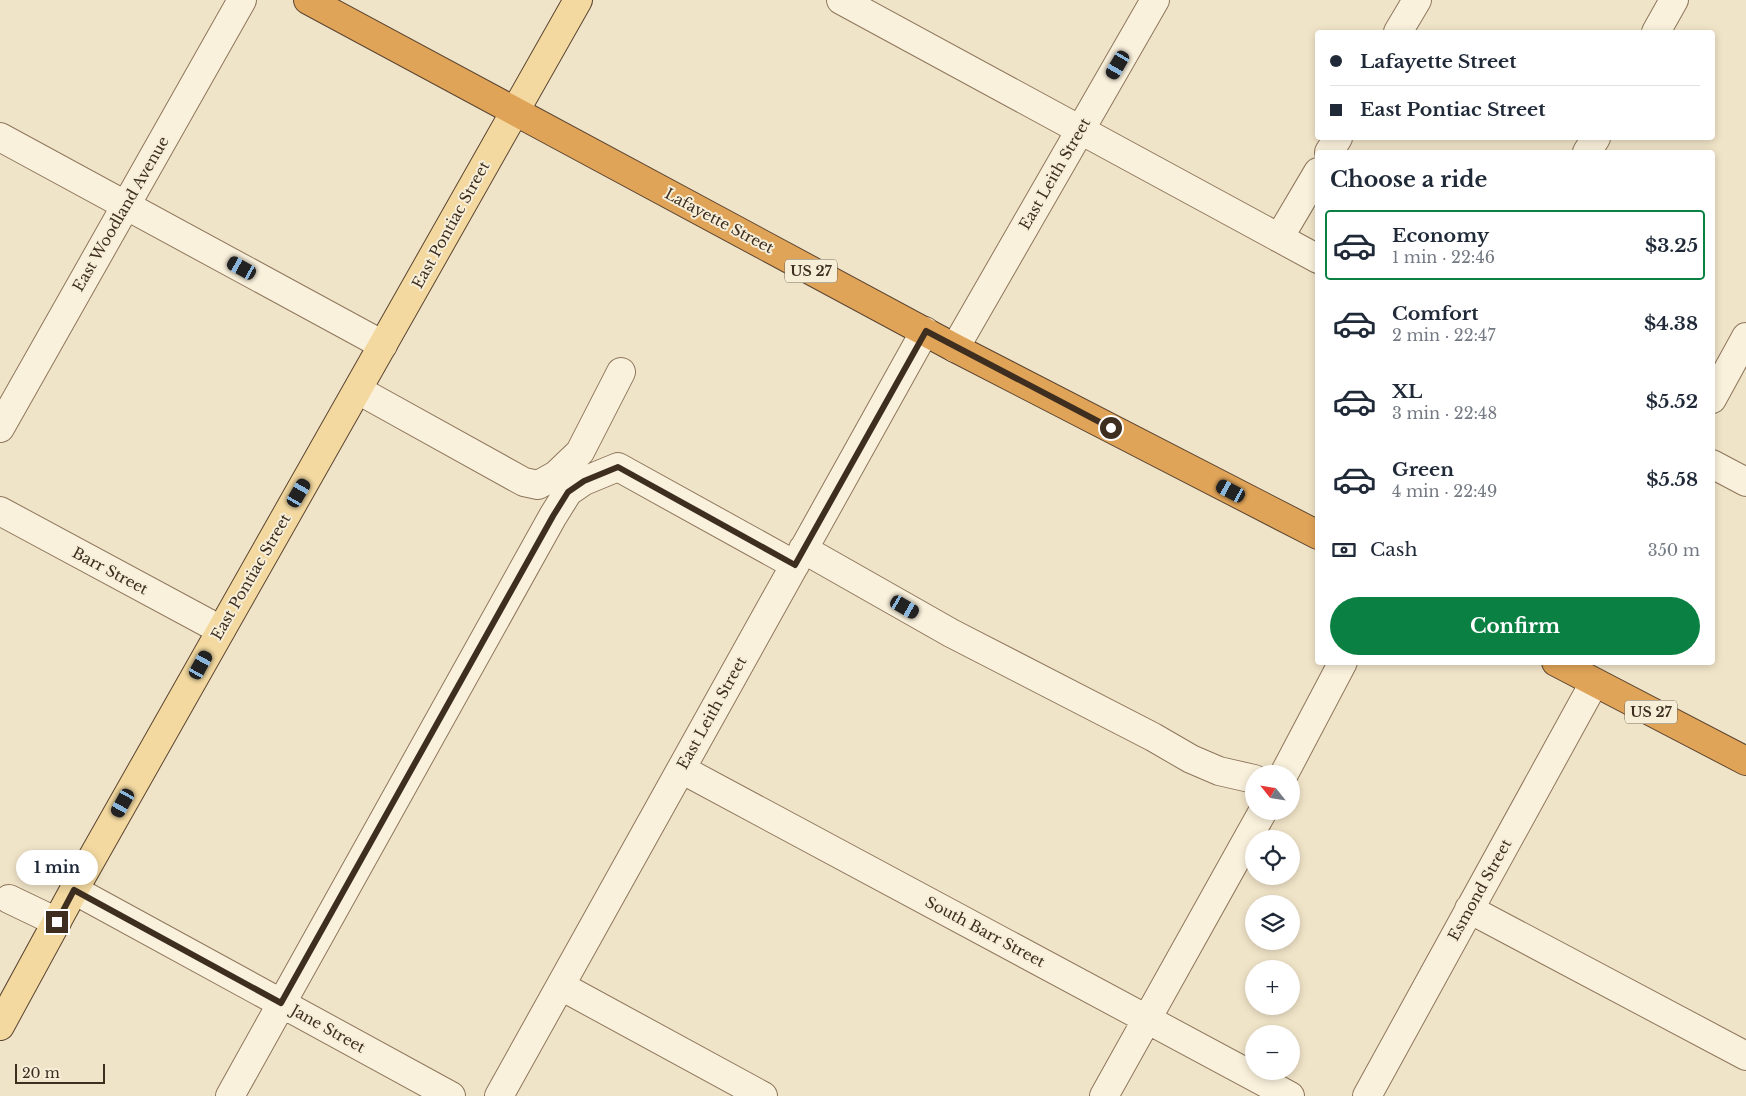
<!DOCTYPE html>
<meta charset="utf-8">
<style>
:root{--surface:#fff;--page:#f6f6f7;--text:#1f2937;--muted:#747a83;--line:#e0e1e3;--accent:#0b8043}
body{margin:0;font-family:"Libre Baskerville",serif;background:var(--page);color:var(--text);height:100vh;display:flex;flex-direction:column;font-size:19px;white-space:nowrap}
*{box-sizing:border-box;margin:0}
p{font-size:16px;color:var(--muted)}
.icon{flex:none;width:28px;height:28px;fill:none;stroke:currentColor;stroke-width:2;stroke-linecap:round;stroke-linejoin:round}
.map{position:relative;flex:1;overflow:hidden}
.sheet{position:absolute;left:1315px;top:150px;width:400px;height:515px;display:flex;flex-direction:column;background:var(--surface);border-radius:5px;box-shadow:0 2px 8px #0003}
.sheet>*{flex:none}
.banner{position:absolute;left:1315px;top:30px;width:400px;height:110px;border-radius:5px;box-shadow:0 2px 8px #0003;display:grid;align-content:center;height:110px;padding:0 15px;background:var(--surface)}
.needle{width:32px;rotate:300deg}
.fabs{position:absolute;left:1245px;top:765px;display:grid;gap:10px}
.fabs a{display:grid;place-items:center;width:55px;height:55px;border-radius:50%;background:var(--surface);box-shadow:0 2px 8px #0003;font-size:25px}
.scale{position:absolute;left:15px;bottom:12px;width:90px;box-sizing:border-box;padding-left:5px;border:2px solid #3d2e20;border-top:0;font-size:14px;line-height:18px;white-space:nowrap;color:#3d2e20;-webkit-text-stroke:4px #f7eed8;paint-order:stroke}
.end{position:absolute;width:22px;height:22px;margin:-11px;border:6px solid #3d2e20;background:#fff;box-shadow:0 0 0 2px #fff}
.from{border-radius:50%}
.bubble{position:absolute;height:35px;border-radius:18px;background:var(--surface);box-shadow:0 2px 8px #0003;font-size:16px;font-weight:800;line-height:35px;text-align:center}
.car{position:absolute;width:15px;height:30px;margin:-15px -8px;border-radius:6px;box-shadow:0 0 4px 1px #0007;background:linear-gradient(#222 24%,#8ab4d8 0 40%,#222 0 76%,#8ab4d8 0 86%,#222 0)}
.banner b{display:flex;align-items:center;gap:18px;height:48px;font-size:19px}
.banner b+b{border-top:1px solid var(--line)}
.banner i{width:12px;height:12px;background:var(--text)}
ul{padding:0;list-style:none}
li{display:flex;align-items:center;gap:15px;height:70px;margin:0 10px 8px;padding:0 5px;border:2px solid transparent;border-radius:5px}
li div{flex:1}
li b{display:block;font-size:19px}
li em{font-style:normal;font-weight:800}
li.on{border-color:var(--accent)}
li>.icon{width:45px;height:45px;stroke-width:1.5}
h2{padding:0 15px;font-size:22px;line-height:60px}
.pay{display:flex;align-items:center;gap:12px;height:55px;padding:0 15px;font-size:19px}
.pay p{margin-inline-start:auto}
.cta{display:flex;gap:10px;margin-top:auto;padding:10px 15px}
.cta a{flex:1;height:58px;border-radius:30px;background:var(--accent);color:#fff;font-size:20px;font-weight:800;line-height:58px;text-align:center}
.map>svg:first-child{display:block}
</style>
<div class="map">
<svg width="1746" height="1096" viewBox="0 0 1746 1096">
<rect width="100%" height="100%" fill="#f0e4c8"/>
<g fill="none" stroke-linecap="round" stroke-linejoin="round">
<g stroke="#8d765c" stroke-width="30">
<path id="minor" d="M841,0L1318,259
M1398,32L1417,0
M1656,32L1674,0
M0,137L383,345
M1329,152L1338,138
M1587,152L1596,138
M1279,238L1318,172
M955,348L1155,0
M358,390L524,482L538,485L556,475L580,452L621,372
M1712,399L1746,337
M0,428L242,0
M1712,464L1746,482
M0,511L221,630
M803,549L951,633L1153,737L1191,759L1219,771L1254,779
M681,769L1290,1096
M1284,774L1343,662
M74,890L451,1096
M9,899L57,922
M1469,909L1746,1056
M561,986L763,1096
M230,1096L553,516L568,492L584,481L618,467L795,565
M499,1096L925,331
M1104,1096L1263,811
M1367,1096L1594,683"/>
</g>
<g stroke="#5b4430" stroke-width="30">
<path id="major" d="M0,1026L74,890L578,0"/>
</g>
<g stroke="#5b4430" stroke-width="30">
<path id="highway" d="M308,0L955,348L1318,535
M1556,662L1746,761"/>
</g>
<use href="#minor" stroke="#faf1dc" stroke-width="28"/>
<use href="#major" stroke="#f3d9a0" stroke-width="28"/>
<use href="#highway" stroke="#e0a458" stroke-width="28"/>
</g>
<g fill="none" stroke-linecap="round" stroke-linejoin="round">
<path stroke="#3d2e20" stroke-width="6" d="M57,922L74,890L281,1003L553,516L568,492L584,481L618,467L795,565L926,331L1111,428"/>
</g>
<g text-anchor="middle" stroke-width="4" stroke-linejoin="round" paint-order="stroke">
<g fill="#f7eed8" stroke="#756857" stroke-width="1">
<rect x="785" y="259.5" width="52" height="23" rx="4"/>
<rect x="1625" y="700.5" width="52" height="23" rx="4"/>
</g>
<g font-size="14" font-weight="bold" fill="#3d2e20">
<text x="811" y="276">US 27</text>
<text x="1651" y="717">US 27</text>
</g>
<g font-size="15" fill="#3d2e20" stroke="#f7eed8">
<text transform="translate(1055 174) rotate(-60)" y="5">East Leith Street</text>
<text transform="translate(121 214) rotate(-60)" y="5">East Woodland Avenue</text>
<text transform="translate(719 221) rotate(28)" y="5">Lafayette Street</text>
<text transform="translate(451 225) rotate(-61)" y="5">East Pontiac Street</text>
<text transform="translate(110 571) rotate(28)" y="5">Barr Street</text>
<text transform="translate(251 577) rotate(-60)" y="5">East Pontiac Street</text>
<text transform="translate(712 713) rotate(-61)" y="5">East Leith Street</text>
<text transform="translate(1480 890) rotate(-61)" y="5">Esmond Street</text>
<text transform="translate(985 932) rotate(28)" y="5">South Barr Street</text>
<text transform="translate(328 1029) rotate(29)" y="5">Jane Street</text>
</g>
</g>
</svg>
<div class="fabs">
<a><svg class="needle" viewBox="-14 -14 28 28"><path d="M0-13l5 13h-10z" fill="#e53935"/><path d="M0 13l5-13h-10z" fill="#747a83"/></svg></a>
<a><svg class="icon" aria-label="locate" viewBox="0 0 24 24"><circle cx="12" cy="12" r="6"/><path d="M12 2v4M12 18v4M2 12h4M18 12h4"/></svg></a>
<a><svg class="icon" aria-label="layers" viewBox="0 0 24 24"><path d="M12 4l9 5-9 5-9-5zM3 14l9 5 9-5"/></svg></a>
<a>+</a>
<a>−</a>
</div>
<div class="scale">20 m</div>
<i class="end from" style="left:1111px;top:428px"></i>
<i class="end" style="left:57px;top:922px"></i>
<div class="bubble" style="left:16px;top:850px;width:82px">1 min</div>
<i class="car" style="left:1118px;top:65px;rotate:210deg"></i>
<i class="car" style="left:242px;top:268px;rotate:299deg"></i>
<i class="car" style="left:1231px;top:491px;rotate:298deg"></i>
<i class="car" style="left:299px;top:493px;rotate:30deg"></i>
<i class="car" style="left:905px;top:607px;rotate:120deg"></i>
<i class="car" style="left:201px;top:665px;rotate:29deg"></i>
<i class="car" style="left:123px;top:803px;rotate:209deg"></i>
<div class="banner">
<b><i class="from"></i>Lafayette Street</b>
<b><i></i>East Pontiac Street</b>
</div>
<section class="sheet">
<h2>Choose a ride</h2>
<ul>
<li class="on"><svg class="icon" aria-label="car" viewBox="0 0 24 24"><path d="M5 17H2v-5l4-1 3-4h7l3 4 3 1v5h-3M9 17h6M6 11h13"/><circle cx="7" cy="17" r="2"/><circle cx="17" cy="17" r="2"/></svg><div><b>Economy</b><p>1 min · 22:46</p></div><em>$3.25</em></li>
<li><svg class="icon" aria-label="car" viewBox="0 0 24 24"><path d="M5 17H2v-5l4-1 3-4h7l3 4 3 1v5h-3M9 17h6M6 11h13"/><circle cx="7" cy="17" r="2"/><circle cx="17" cy="17" r="2"/></svg><div><b>Comfort</b><p>2 min · 22:47</p></div><em>$4.38</em></li>
<li><svg class="icon" aria-label="car" viewBox="0 0 24 24"><path d="M5 17H2v-5l4-1 3-4h7l3 4 3 1v5h-3M9 17h6M6 11h13"/><circle cx="7" cy="17" r="2"/><circle cx="17" cy="17" r="2"/></svg><div><b>XL</b><p>3 min · 22:48</p></div><em>$5.52</em></li>
<li><svg class="icon" aria-label="car" viewBox="0 0 24 24"><path d="M5 17H2v-5l4-1 3-4h7l3 4 3 1v5h-3M9 17h6M6 11h13"/><circle cx="7" cy="17" r="2"/><circle cx="17" cy="17" r="2"/></svg><div><b>Green</b><p>4 min · 22:49</p></div><em>$5.58</em></li>
</ul>
<div class="pay"><svg class="icon" aria-label="cash" viewBox="0 0 24 24"><path d="M3 7h18v10H3z"/><circle cx="12" cy="12" r="2"/></svg>Cash<p>350 m</p></div>
<div class="cta"><a>Confirm</a></div>
</section>
</div>
